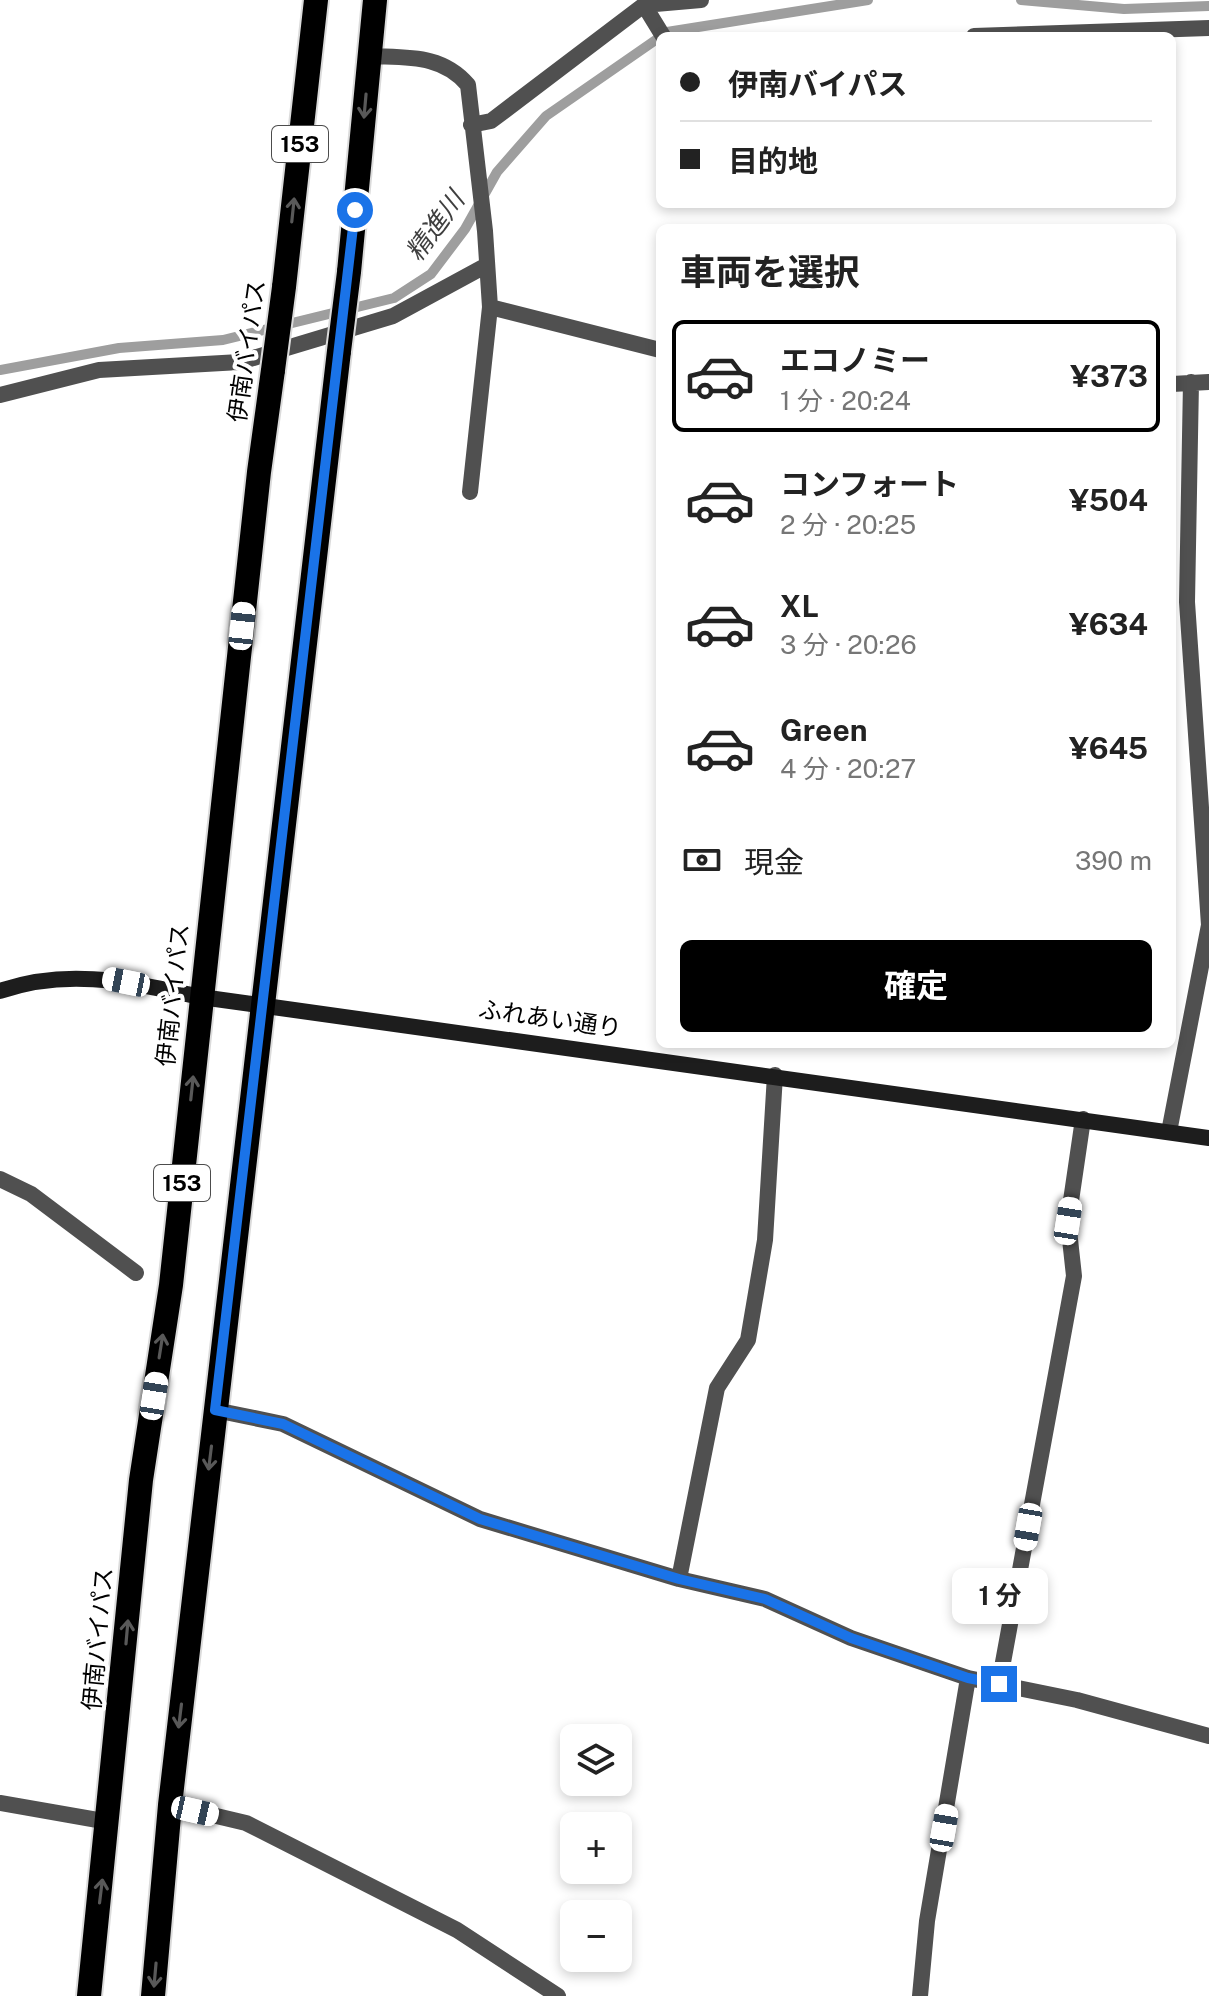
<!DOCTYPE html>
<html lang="ja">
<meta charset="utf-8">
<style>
:root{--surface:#fff;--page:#f6f6f6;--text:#222;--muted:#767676;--line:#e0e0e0;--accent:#000}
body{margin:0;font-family:"Public Sans","Noto Sans JP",sans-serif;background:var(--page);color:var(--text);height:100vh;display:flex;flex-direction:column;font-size:30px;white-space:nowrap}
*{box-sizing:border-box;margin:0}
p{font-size:26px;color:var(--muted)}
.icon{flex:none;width:44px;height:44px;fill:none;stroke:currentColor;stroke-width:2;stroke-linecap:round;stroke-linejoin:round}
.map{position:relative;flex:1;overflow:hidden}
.side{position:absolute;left:656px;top:224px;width:520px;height:824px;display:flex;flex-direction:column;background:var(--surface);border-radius:12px;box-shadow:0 4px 12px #0003}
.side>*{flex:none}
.top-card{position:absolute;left:656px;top:32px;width:520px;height:176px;border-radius:12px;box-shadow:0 4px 12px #0003;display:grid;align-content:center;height:176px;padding:0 24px;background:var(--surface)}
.buttons{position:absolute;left:560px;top:1724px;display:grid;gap:16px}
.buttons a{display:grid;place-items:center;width:72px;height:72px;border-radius:12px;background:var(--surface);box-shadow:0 4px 12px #0003;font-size:40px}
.end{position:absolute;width:36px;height:36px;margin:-18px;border:10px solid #1a73e8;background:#fff;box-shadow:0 0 0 4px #fff}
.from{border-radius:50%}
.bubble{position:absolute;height:56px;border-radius:12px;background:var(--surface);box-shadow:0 4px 12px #0003;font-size:26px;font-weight:700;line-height:56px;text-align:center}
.car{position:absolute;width:24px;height:48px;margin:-24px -12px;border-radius:10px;box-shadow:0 0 6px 2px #0007;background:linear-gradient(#fff 24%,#345 0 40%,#fff 0 76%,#345 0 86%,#fff 0)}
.top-card b{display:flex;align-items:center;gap:28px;height:76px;font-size:30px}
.top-card b+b{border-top:2px solid var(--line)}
.top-card i{width:20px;height:20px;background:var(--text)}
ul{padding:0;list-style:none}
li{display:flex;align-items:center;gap:24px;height:112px;margin:0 16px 12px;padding:0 8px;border:4px solid transparent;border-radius:12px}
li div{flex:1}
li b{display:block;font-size:30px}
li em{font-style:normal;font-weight:700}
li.active{border-color:var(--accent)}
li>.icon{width:72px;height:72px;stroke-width:1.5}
h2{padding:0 24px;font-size:36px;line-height:96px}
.pay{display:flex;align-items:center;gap:20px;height:88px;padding:0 24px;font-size:30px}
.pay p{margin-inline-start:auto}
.primary-button{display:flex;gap:16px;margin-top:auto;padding:16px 24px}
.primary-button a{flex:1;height:92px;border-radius:12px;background:var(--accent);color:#fff;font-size:32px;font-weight:700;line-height:92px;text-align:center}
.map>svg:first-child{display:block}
</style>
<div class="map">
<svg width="1209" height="1996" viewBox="0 0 1209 1996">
<rect width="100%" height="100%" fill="#fff"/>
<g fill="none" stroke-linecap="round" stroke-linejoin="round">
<path stroke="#9e9e9e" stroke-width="10" d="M1021,0L1124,9L1209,6
M661,36L667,32L868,0
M0,370L119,348L223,340L394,298L431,274L465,229L497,172L546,116L660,37"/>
<g stroke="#dbdbdb" stroke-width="28">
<path id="highway" d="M349,272L375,0
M284,287L316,0
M89,1996L141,1480L171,1285L259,472L273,370
M153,1996L170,1805L339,351"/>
</g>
<path stroke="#505050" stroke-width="16" d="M644,5L663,36
M974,36L1209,28
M369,56C407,58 442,54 468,85L485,231L490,307L470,492
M471,125L491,121L644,5L701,0
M490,307L660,350
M1172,384L1209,382
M0,395L99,370L240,362L393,316L487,265
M1169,1132L1209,925L1187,602L1191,382
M0,1179L31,1194L136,1273
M215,1410L283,1424L480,1519L679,1579L765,1599L851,1638L968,1678L1077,1700L1209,1736
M679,1579L717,1388L748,1340L765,1240L775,1075
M999,1684L1074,1276L1068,1221L1083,1119
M0,1803L109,1822
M170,1805L246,1823L457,1930L558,1996
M920,1996L927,1921L968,1678"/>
<path stroke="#1d1d1d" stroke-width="16" d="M0,991C69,967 132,983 201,997L1209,1138"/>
<use href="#highway" stroke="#000" stroke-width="24"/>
<g stroke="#dbdbdb" stroke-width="28" stroke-linecap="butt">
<path id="highway-bridge" d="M339,351L349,272
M273,370L284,287"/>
</g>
<use href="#highway-bridge" stroke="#000" stroke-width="24"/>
</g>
<defs><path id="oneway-shaft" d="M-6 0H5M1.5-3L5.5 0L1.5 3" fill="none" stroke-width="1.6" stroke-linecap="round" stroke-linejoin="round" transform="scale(2)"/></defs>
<g stroke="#595959">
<use href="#oneway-shaft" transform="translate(365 106) rotate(95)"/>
<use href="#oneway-shaft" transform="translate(293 210) rotate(-84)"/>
<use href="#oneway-shaft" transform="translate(192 1088) rotate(-84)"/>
<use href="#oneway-shaft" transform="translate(161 1346) rotate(-81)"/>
<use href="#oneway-shaft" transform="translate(210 1458) rotate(97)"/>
<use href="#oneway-shaft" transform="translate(127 1632) rotate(-85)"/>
<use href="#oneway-shaft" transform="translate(180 1716) rotate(97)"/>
<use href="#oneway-shaft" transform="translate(101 1891) rotate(-83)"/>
<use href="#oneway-shaft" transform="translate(155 1975) rotate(95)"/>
</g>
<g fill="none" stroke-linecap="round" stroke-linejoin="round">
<path stroke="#1a73e8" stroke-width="10" d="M355,210L215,1410L283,1424L480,1519L679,1579L765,1599L851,1638L968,1678L999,1684"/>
</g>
<g text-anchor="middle" stroke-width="8" stroke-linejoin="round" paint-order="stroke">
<g fill="#fff" stroke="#4c4c4c" stroke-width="2">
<rect x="272" y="126" width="56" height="36" rx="6"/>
<rect x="154" y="1165" width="56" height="36" rx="6"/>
</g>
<g font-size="22" font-weight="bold" fill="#000">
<text x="300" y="152">153</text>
<text x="182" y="1191">153</text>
</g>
<g font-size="24" fill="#000" stroke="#fff">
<text transform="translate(247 351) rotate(-82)" y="8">伊南バイパス</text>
<text transform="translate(173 995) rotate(-84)" y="8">伊南バイパス</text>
<text transform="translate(550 1019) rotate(8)" y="8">ふれあい通り</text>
<text transform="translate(98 1639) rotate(-85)" y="8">伊南バイパス</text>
</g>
<g font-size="26" font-style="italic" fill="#3f3f3f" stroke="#fff">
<text transform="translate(435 226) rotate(-54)" y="9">精進川</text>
</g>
</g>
</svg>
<div class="buttons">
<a><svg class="icon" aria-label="layers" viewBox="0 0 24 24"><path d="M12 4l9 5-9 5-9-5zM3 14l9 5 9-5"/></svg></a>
<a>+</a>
<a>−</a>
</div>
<i class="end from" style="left:355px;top:210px"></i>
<i class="end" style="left:999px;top:1684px"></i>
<div class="bubble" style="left:952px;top:1568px;width:96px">1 分</div>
<i class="car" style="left:242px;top:626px;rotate:6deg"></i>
<i class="car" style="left:126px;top:982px;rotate:281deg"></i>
<i class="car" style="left:1068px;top:1221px;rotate:9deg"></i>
<i class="car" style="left:154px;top:1396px;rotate:9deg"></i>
<i class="car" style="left:1028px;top:1527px;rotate:190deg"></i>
<i class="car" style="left:195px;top:1811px;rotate:103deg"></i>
<i class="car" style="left:944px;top:1828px;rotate:10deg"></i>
<div class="top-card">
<b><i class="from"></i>伊南バイパス</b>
<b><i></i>目的地</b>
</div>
<section class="side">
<h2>車両を選択</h2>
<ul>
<li class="active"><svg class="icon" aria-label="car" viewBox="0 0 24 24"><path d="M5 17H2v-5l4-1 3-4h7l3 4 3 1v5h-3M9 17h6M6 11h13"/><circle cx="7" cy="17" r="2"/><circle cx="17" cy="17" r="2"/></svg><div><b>エコノミー</b><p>1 分 · 20:24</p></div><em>¥373</em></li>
<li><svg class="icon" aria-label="car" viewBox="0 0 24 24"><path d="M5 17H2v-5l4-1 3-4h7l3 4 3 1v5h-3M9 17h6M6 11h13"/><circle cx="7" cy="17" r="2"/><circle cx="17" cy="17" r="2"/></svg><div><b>コンフォート</b><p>2 分 · 20:25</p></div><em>¥504</em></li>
<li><svg class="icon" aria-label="car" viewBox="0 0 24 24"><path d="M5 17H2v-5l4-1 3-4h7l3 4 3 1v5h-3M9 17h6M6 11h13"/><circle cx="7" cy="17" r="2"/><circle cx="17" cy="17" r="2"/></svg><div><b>XL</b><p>3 分 · 20:26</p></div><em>¥634</em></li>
<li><svg class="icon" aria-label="car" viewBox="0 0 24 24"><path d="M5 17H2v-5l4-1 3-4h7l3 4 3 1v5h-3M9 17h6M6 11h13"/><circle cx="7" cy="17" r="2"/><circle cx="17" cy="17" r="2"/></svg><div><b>Green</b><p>4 分 · 20:27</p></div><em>¥645</em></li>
</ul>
<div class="pay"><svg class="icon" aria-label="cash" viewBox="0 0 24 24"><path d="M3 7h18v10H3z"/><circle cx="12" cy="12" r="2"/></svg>現金<p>390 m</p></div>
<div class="primary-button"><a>確定</a></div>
</section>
</div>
